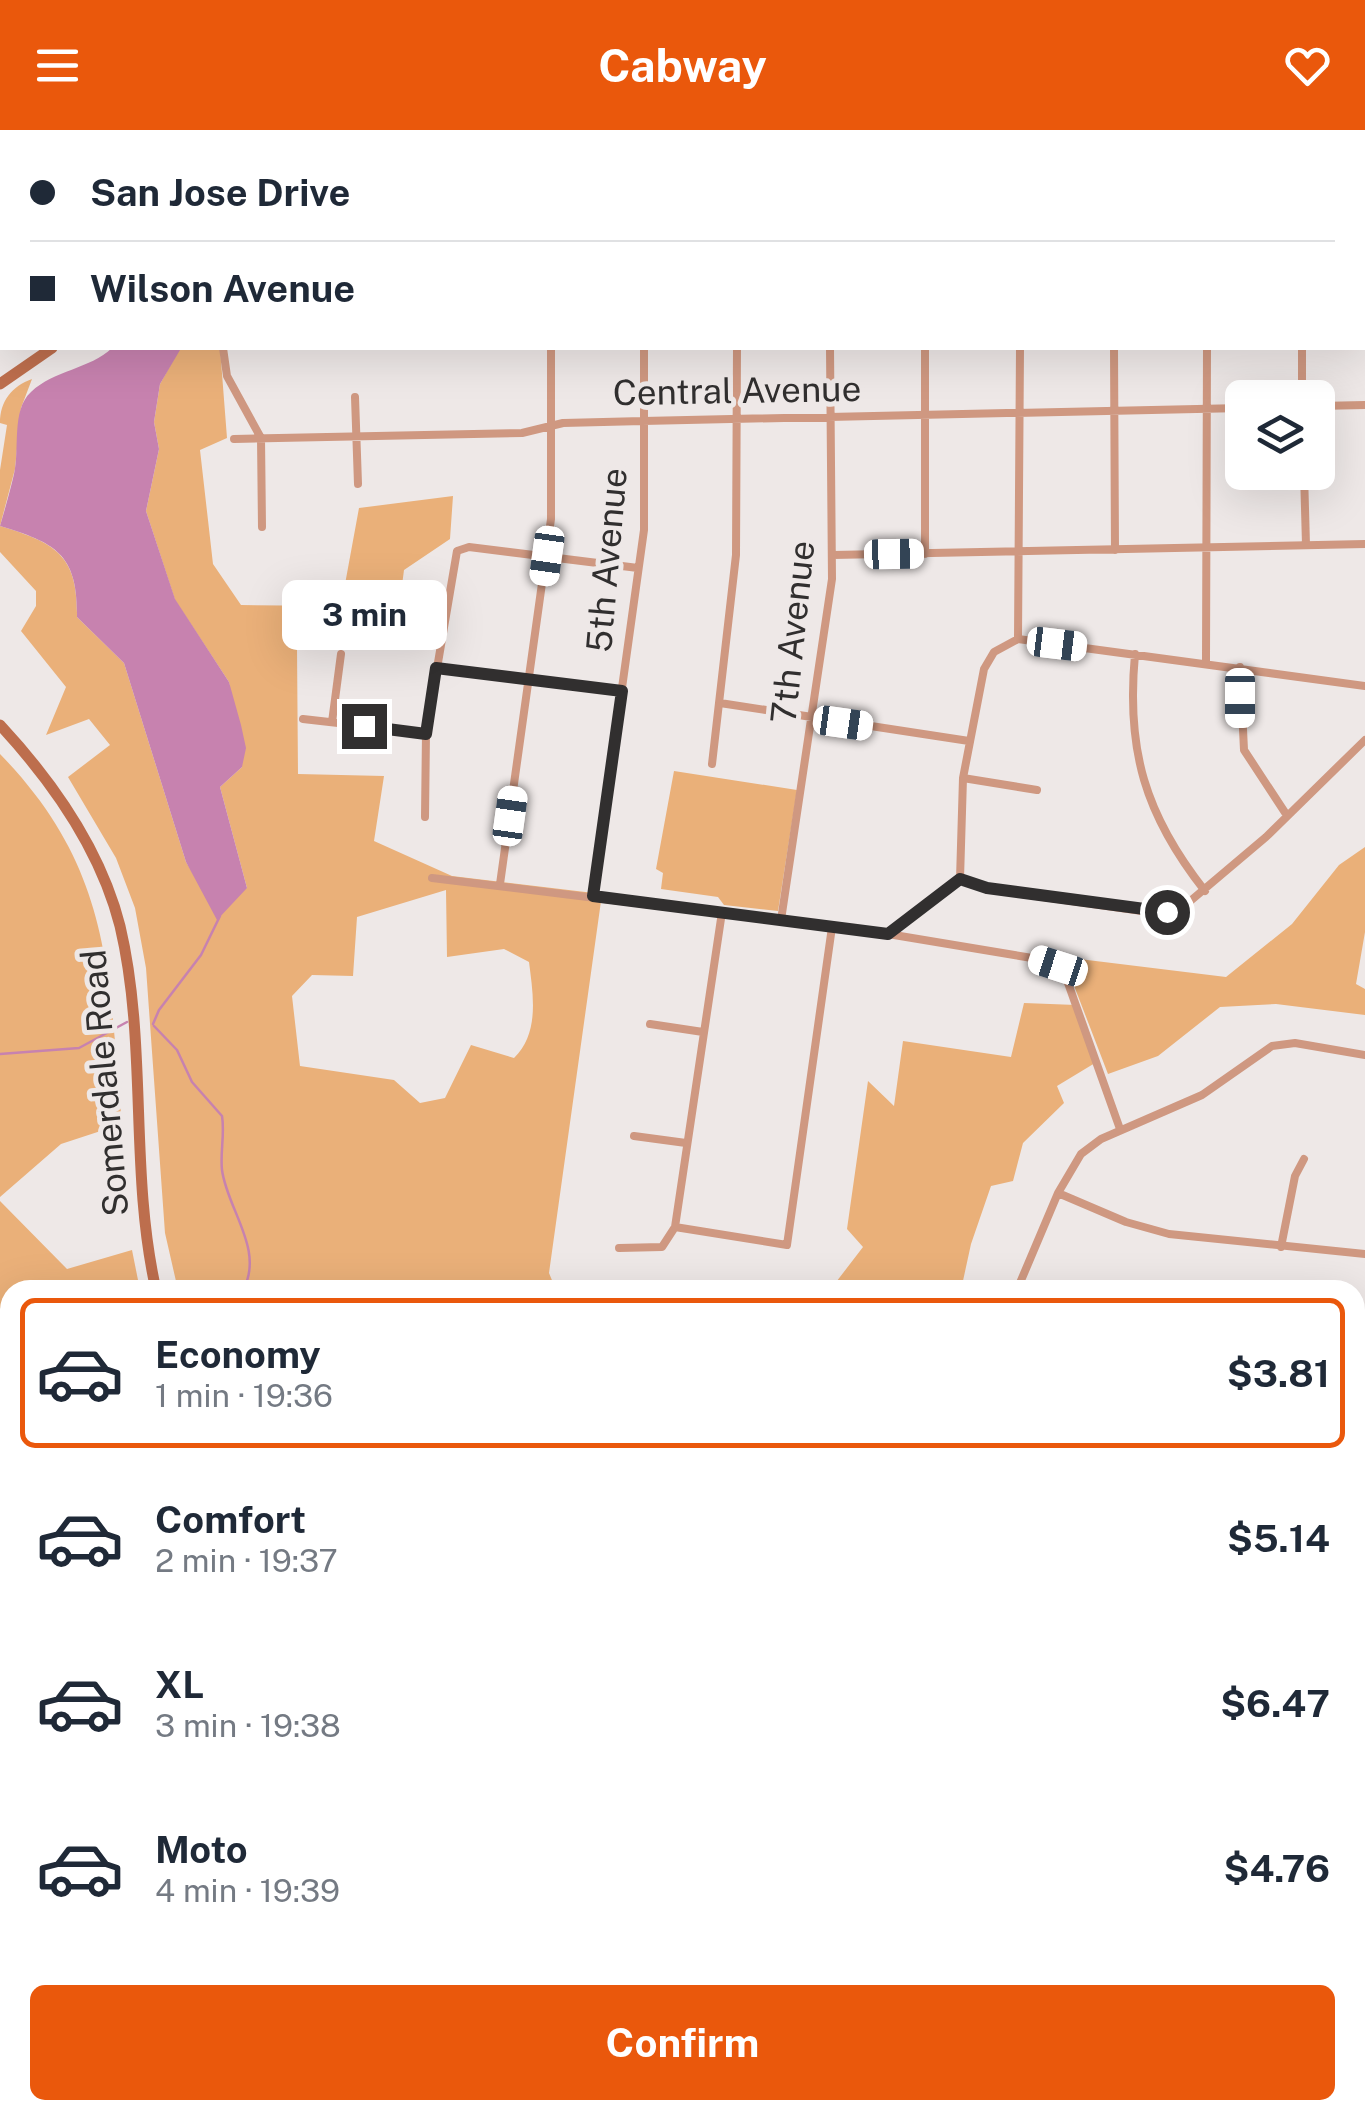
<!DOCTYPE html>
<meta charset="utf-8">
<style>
:root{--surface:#fff;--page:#f6f6f7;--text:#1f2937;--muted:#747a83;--line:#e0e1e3;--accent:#ea580c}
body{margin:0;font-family:"Public Sans",sans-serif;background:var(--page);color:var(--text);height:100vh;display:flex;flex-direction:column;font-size:38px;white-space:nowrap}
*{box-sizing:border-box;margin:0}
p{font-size:32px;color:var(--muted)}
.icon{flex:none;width:55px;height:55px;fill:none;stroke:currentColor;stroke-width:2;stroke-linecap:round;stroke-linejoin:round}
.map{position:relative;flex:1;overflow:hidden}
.side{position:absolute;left:0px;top:1150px;width:1365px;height:840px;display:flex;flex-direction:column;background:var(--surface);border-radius:30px 30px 0 0;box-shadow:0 10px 40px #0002}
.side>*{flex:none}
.guide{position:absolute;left:0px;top:0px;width:1365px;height:220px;box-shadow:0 10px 40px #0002;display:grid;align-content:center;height:220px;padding:0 30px;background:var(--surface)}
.fabs{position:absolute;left:1225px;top:250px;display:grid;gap:20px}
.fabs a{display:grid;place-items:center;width:110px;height:110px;border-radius:15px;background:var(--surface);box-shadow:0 10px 40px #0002;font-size:50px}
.end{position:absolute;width:45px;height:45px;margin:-22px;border:12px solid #312f2f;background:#fff;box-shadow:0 0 0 5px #fff}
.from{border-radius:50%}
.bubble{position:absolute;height:70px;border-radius:15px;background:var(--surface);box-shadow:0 10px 40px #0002;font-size:32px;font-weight:700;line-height:70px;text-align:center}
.car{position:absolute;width:30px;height:60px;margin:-30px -15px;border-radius:12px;box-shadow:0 0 8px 2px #0007;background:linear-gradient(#fff 24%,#345 0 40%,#fff 0 76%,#345 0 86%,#fff 0)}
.guide b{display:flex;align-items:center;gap:35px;height:95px;font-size:38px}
.guide b+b{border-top:2px solid var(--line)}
.guide i{width:25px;height:25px;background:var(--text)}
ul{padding:18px 0 0;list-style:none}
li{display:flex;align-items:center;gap:30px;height:150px;margin:0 20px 15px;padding:0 10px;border:5px solid transparent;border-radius:15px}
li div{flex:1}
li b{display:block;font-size:38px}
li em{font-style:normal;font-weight:700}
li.on{border-color:var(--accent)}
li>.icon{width:90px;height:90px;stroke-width:1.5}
.primary-button{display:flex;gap:20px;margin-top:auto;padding:20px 30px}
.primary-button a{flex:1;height:115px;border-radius:15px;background:var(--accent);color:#fff;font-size:40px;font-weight:700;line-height:115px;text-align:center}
header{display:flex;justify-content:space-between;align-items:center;height:130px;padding:0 30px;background:var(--accent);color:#fff;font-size:45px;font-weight:700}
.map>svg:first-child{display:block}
</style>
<header><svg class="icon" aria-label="menu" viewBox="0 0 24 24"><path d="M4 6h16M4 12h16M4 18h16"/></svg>Cabway<svg class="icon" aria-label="heart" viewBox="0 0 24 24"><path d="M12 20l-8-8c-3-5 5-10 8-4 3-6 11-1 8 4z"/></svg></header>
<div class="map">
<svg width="1365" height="1990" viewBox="0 0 1365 1990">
<rect width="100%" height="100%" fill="#eee8e7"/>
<path fill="#eab079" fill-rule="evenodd" d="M180,218H220L227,308L200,320L213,434L241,475L341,476L359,378L453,366L450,409L404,440L394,517L335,500L297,518L298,644L384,646L374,711L452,746L602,764L549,1143L556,1160H178L165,1103L146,838L135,778L116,728L68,647L110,615L89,589L46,605L66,557L21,501L36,476V461L0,422V340L7,295L0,293C0,271 12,256 32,249L21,278L15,339L0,396C56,413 78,425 77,487L124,533L186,732L207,766L247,758L220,657L242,637L229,552L175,470L146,381L159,319L154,292L160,254ZM446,760L447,827L504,819L529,832C533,864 540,903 514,928L471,915L445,968L420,973L394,950L300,936L292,866L312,845L353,846L357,787Z
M0,624C113,740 108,844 122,994L61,1014L0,1067Z
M674,641L797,660L778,781L724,775L718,767L661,759L663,743L656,739Z
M1365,717V802L1356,854L1365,859V885L1276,874L1220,877L1158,926L1108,944L1063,827L1226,847L1292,794L1339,735Z
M1024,873L1076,875L1095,933L1057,956L1064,973L1023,1013L1013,1051L991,1056L971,1114L961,1160H830L863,1117L847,1099L868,951L894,976L903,911L1011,927Z
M0,1071L67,1139L132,1120L140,1160H10V1189L0,1178Z
M0,1841L10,1863V1980H51L50,1990H0Z
M1355,1944L1365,1950V1990H745L758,1980H1355Z
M125,1980H319L322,1990H114Z"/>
<path fill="#c782af" d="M112,218L180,220L160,254L154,292L159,319L146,381L175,469L229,552L241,595L246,618L242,637L220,657L247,758L217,790L186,732L124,533L77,487C78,424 56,413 0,396C5,379 10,361 14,344C20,319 11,280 31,262C54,240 90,239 112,218Z"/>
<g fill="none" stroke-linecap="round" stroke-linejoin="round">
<path stroke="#c782af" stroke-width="2.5" d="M153,894L159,880L201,825L220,786
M154,896L177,920L192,952L222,986C225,1004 220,1022 222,1040C227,1079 265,1120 243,1160
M0,924L79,918L127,892
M1202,1980L1231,1990
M1039,1990L1041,1980"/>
<path stroke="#cf9881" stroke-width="8" d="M1078,0L1092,2
M186,2V0
M919,2V0
M1016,2L1017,0
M1123,2L1124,0
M1262,2V0
M223,218L227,246L261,308L262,397
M1114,218L1115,420
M1302,218V268
M355,267L358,354
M1318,276L1365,275
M234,309L522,303L563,293L643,291L1242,278
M1304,342L1306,415
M925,424V218
M833,425L1365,414
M1018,509L1365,556
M1018,509L1020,218
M1135,524C1126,620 1145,685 1205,761
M1206,533L1207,218
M1240,537L1244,620L1286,684
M436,538L622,561
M720,573L969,611
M303,589L426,603
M332,592L341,524
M712,634L736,425L737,218
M963,648L1037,660
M425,687L426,603L457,421L469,417L638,438
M432,748L888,804L960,749
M960,749L987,759L1149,782L1182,778L1266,707L1365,610
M960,749L963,648L984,539L994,522L1018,509
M500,754L551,389V218
M593,766L644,400V218
M781,790L832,449L830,218
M888,804L1038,829L1063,839L1120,999
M650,894L703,902
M634,1006L686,1013
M1058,1063L1126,1092L1169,1104L1365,1124
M675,1097L787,1115L832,797
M1281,1117L1295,1046L1304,1029
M619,1118L662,1117L675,1097L722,782
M1017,1160L1058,1063L1081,1024L1101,1009L1202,965L1272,916L1295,913L1365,925
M1355,1239L1365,1240
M0,1339L10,1326
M0,1448L10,1452
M1355,1488H1365
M1355,1606L1365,1604
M1355,1722L1365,1792
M1355,1848L1365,1841
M402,1990L423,1980"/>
<path stroke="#cf9881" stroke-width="10" d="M645,0V2"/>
<path stroke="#bd6e4d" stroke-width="11" d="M0,254L52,218
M0,595C52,651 101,721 120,796C148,914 129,1041 156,1160
M514,1980L517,1990"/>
<path stroke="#af4e20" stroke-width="12" d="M0,84L2,85
M1362,95H1365"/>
</g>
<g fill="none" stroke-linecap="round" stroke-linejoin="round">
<path stroke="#312f2f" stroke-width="12" d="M364,596L426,604L436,538L622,561L593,766L888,804L960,749L987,758L1167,782"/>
</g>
<g text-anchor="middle" stroke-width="10" stroke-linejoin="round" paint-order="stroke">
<g font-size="35" fill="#312f2f" stroke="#eee8e7">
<text transform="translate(737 261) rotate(-1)" y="12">Central Avenue</text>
<text transform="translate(607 430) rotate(-85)" y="12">5th Avenue</text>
<text transform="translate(793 502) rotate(-84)" y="12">7th Avenue</text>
<text transform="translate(105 953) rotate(-95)" y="12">Somerdale Road</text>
</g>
</g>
</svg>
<div class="fabs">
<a><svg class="icon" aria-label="layers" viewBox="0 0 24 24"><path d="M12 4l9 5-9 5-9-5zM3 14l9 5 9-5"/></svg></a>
</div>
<i class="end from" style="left:1167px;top:782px"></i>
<i class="end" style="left:364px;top:596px"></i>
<div class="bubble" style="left:282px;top:450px;width:165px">3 min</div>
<i class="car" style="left:894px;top:424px;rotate:89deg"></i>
<i class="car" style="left:547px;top:426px;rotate:188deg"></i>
<i class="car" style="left:1057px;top:514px;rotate:97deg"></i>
<i class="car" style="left:1240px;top:568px;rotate:180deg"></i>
<i class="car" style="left:843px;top:593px;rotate:98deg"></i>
<i class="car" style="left:510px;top:686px;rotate:8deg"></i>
<i class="car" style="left:1058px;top:836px;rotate:288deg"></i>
<div class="guide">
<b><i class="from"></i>San Jose Drive</b>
<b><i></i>Wilson Avenue</b>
</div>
<section class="side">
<ul>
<li class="on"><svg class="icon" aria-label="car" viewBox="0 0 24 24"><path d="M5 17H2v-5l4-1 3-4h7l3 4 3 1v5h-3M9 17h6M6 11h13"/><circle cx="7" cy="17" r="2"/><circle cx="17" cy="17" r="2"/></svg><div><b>Economy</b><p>1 min · 19:36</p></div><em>$3.81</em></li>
<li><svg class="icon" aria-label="car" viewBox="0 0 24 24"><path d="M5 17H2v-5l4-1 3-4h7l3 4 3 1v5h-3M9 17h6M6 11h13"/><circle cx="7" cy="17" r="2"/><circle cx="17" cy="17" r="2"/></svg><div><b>Comfort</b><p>2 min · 19:37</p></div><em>$5.14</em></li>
<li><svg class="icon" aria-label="car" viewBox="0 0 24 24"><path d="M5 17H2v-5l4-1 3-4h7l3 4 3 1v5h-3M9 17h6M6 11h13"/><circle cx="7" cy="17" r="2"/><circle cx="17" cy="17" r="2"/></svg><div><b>XL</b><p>3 min · 19:38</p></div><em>$6.47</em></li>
<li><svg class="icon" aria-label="car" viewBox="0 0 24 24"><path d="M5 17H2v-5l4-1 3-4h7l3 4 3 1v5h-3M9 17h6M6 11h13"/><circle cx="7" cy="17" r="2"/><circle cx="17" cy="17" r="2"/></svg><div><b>Moto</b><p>4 min · 19:39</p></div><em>$4.76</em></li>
</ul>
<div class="primary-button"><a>Confirm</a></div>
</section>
</div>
